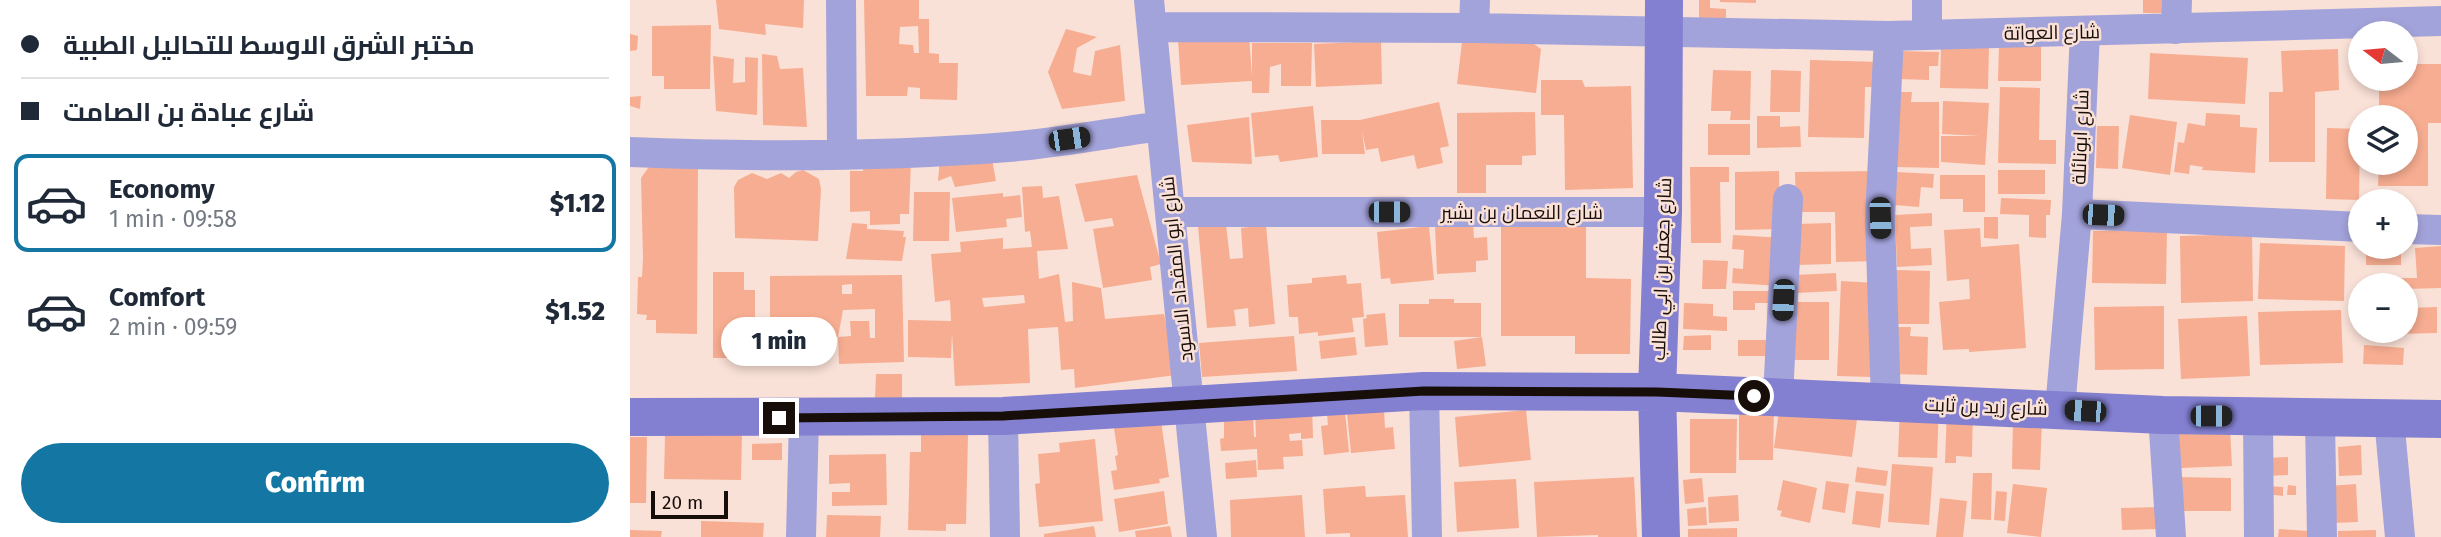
<!DOCTYPE html>
<meta charset="utf-8">
<style>
:root{--surface:#fff;--page:#f6f6f7;--text:#1f2937;--muted:#747a83;--line:#e0e1e3;--accent:#1477a3}
body{margin:0;font-family:"Fira Sans",Cairo,sans-serif;background:var(--page);color:var(--text);height:100vh;display:flex;flex-direction:column;font-size:26px;white-space:nowrap}
*{box-sizing:border-box;margin:0}
p{font-size:23px;color:var(--muted)}
.icon{flex:none;width:38px;height:38px;fill:none;stroke:currentColor;stroke-width:2;stroke-linecap:round;stroke-linejoin:round}
.map{position:relative;flex:1;overflow:hidden}
.sheet{display:flex;flex-direction:column;background:var(--surface);width:630px}
.sheet>*{flex:none}
.hud{display:grid;align-content:center;height:154px;padding:0 21px;background:var(--surface)}
.needle{width:46px;rotate:286deg}
.tools{position:absolute;left:1718px;top:21px;display:grid;gap:14px}
.tools a{display:grid;place-items:center;width:70px;height:70px;border-radius:50%;background:var(--surface);box-shadow:0 4px 10px #0003;font-size:35px}
.scale{position:absolute;left:21px;bottom:18px;width:77px;box-sizing:border-box;padding-left:7px;border:4px solid #170d09;border-top:0;font-size:19px;line-height:24px;white-space:nowrap;color:#170d09;-webkit-text-stroke:5px #fae1d7;paint-order:stroke}
.end{position:absolute;width:32px;height:32px;margin:-16px;border:9px solid #170d09;background:#fff;box-shadow:0 0 0 4px #fff}
.from{border-radius:50%}
.bubble{position:absolute;height:49px;border-radius:24px;background:var(--surface);box-shadow:0 4px 10px #0003;font-size:23px;font-weight:800;line-height:49px;text-align:center}
.car{position:absolute;width:21px;height:42px;margin:-21px -10px;border-radius:9px;box-shadow:0 0 5px 2px #0007;background:linear-gradient(#222 24%,#8ab4d8 0 40%,#222 0 76%,#8ab4d8 0 86%,#222 0)}
.hud b{display:flex;align-items:center;gap:24px;height:66px;font-size:26px}
.hud b+b{border-top:2px solid var(--line)}
.hud i{width:18px;height:18px;background:var(--text)}
ul{padding:0;list-style:none}
li{display:flex;align-items:center;gap:21px;height:98px;margin:0 14px 10px;padding:0 7px;border:4px solid transparent;border-radius:14px}
li div{flex:1}
li b{display:block;font-size:26px}
li em{font-style:normal;font-weight:800}
li.selected{border-color:var(--accent)}
li>.icon{width:63px;height:63px;stroke-width:1.5}
.cta{display:flex;gap:14px;margin-top:auto;padding:14px 21px}
.cta a{flex:1;height:80px;border-radius:42px;background:var(--accent);color:#fff;font-size:28px;font-weight:800;line-height:80px;text-align:center}
main{display:flex;flex:1;min-height:0}
.map>svg:first-child{display:block}
</style>
<main>
<section class="sheet">
<div class="hud">
<b><i class="from"></i>مختبر الشرق الاوسط للتحاليل الطبية</b>
<b><i></i>شارع عبادة بن الصامت</b>
</div>
<ul>
<li class="selected"><svg class="icon" aria-label="car" viewBox="0 0 24 24"><path d="M5 17H2v-5l4-1 3-4h7l3 4 3 1v5h-3M9 17h6M6 11h13"/><circle cx="7" cy="17" r="2"/><circle cx="17" cy="17" r="2"/></svg><div><b>Economy</b><p>1 min · 09:58</p></div><em>$1.12</em></li>
<li><svg class="icon" aria-label="car" viewBox="0 0 24 24"><path d="M5 17H2v-5l4-1 3-4h7l3 4 3 1v5h-3M9 17h6M6 11h13"/><circle cx="7" cy="17" r="2"/><circle cx="17" cy="17" r="2"/></svg><div><b>Comfort</b><p>2 min · 09:59</p></div><em>$1.52</em></li>
</ul>
<div class="cta"><a>Confirm</a></div>
</section>
<div class="map">
<svg width="1811" height="537" viewBox="0 0 1811 537">
<rect width="100%" height="100%" fill="#fae1d7"/>
<path fill="#f7ad91" fill-rule="evenodd" d="M86,0H174L173,28L135,24L136,35L89,29Z
M234,0H289V19H299V53L309,54V63H328L327,100L290,99V88L278,87L277,96H236ZM288,26L289,53H284L283,45L269,44L270,27Z
M1069,0H1080V8L1096,9V25H1069Z
M1090,0H1126V3L1090,2Z
M1513,0H1541V13H1513Z
M81,25L80,89H34V76H22V26Z
M436,29L467,37L447,48L443,72L461,76L465,51L490,45L495,101L432,109L418,72Z
M0,34L8,36L7,50L0,51Z
M833,34L901,42L911,49L906,93L827,84Z
M619,36L622,76V43H682L681,86H651V64L640,67L639,93H622V81L551,85L548,40Z
M751,41L752,84L686,87L684,44Z
M1369,45H1411V81H1368Z
M1311,46L1359,47L1358,89L1310,88Z
M1708,49L1709,90L1685,92V162H1639V92H1653L1651,51Z
M1269,51L1309,52L1308,66H1299V80L1268,79Z
M1520,53L1618,58L1615,104L1518,99Z
M132,54L147,56L150,69L173,68L177,127L133,125Z
M83,56L104,59L103,83L115,82V57L128,58L127,115L86,111Z
M1180,60L1250,62L1249,87H1235L1234,138L1178,137Z
M1776,64H1811V123H1798V186H1748L1749,163H1776V117H1749V79H1776Z
M1083,70L1121,71L1120,120H1100L1101,111H1081Z
M1141,70L1171,71L1170,112H1140Z
M911,80H952L955,87L1001,86L1003,188L935,190L934,115H911Z
M1370,87L1410,88L1409,140H1426V164L1368,163Z
M1267,92H1282L1281,102H1309V168L1266,167Z
M11,96L10,109L0,106V97Z
M1313,101L1359,103L1355,165L1311,162V136H1350L1312,134Z
M809,102L819,146L810,148L813,163L787,169L784,155L751,162L748,148L736,150L732,131L735,154H692L691,120H730Z
M683,106L688,157L650,162L648,155L625,157L621,113Z
M905,112L906,155L892,156V165H856V193H827V113Z
M1576,113L1610,115V127L1627,128L1625,173L1572,170L1573,167L1560,165L1559,174L1544,172L1548,142L1554,143L1558,123L1575,126Z
M1500,115L1547,122L1540,175L1492,168Z
M1127,116H1150V127L1170,126L1171,147L1127,148Z
M619,117L622,164L562,162L557,125Z
M1078,124H1120V155H1078Z
M1467,126H1489L1488,169L1466,168Z
M1697,128L1730,129L1729,200L1696,199Z
M361,154L366,181L325,187L321,176L308,181L310,158Z
M23,161L68,163L67,334L26,333V320H16L17,315L7,314L8,277H12L13,258L11,178Z
M234,161H281L279,214H270V224L240,225V211L220,212V171H233Z
M1060,167H1099V182H1090L1091,243H1061Z
M173,170L189,179L191,189L188,241L105,238L104,187L108,180L122,173L137,179L151,173L159,178L166,172Z
M1368,170H1415V194H1368Z
M1149,171L1150,229L1105,230V172Z
M1248,171L1249,261L1206,262L1205,212H1166L1165,172Z
M1266,172L1304,174L1303,188L1291,187L1289,207L1264,205Z
M507,175L531,264L520,267L522,280L473,288L463,229L484,226L482,218L455,222L445,184Z
M1310,175H1355V212H1333V199H1310Z
M412,186L413,198L429,196L438,249L407,251L409,279L429,274L435,322L443,321L442,282L471,288L475,319L534,314L546,375L445,388L444,369L431,370L428,327L398,329L400,383L325,386L322,333L321,358L278,357V320L321,321L320,300L305,302L301,254L331,252L330,242L373,238V249L402,247L400,231L395,232L392,187ZM394,295L395,303L354,307L352,298Z
M284,192H320L319,241H283Z
M373,193V197L390,195L392,217L376,219L377,227L326,232L322,198Z
M1371,198L1421,200L1420,215H1416V238L1399,237V215L1370,214Z
M1302,213V226L1280,227L1281,249L1301,248L1302,265L1267,267L1265,215Z
M1354,217H1368V239L1354,238Z
M871,219H956V278L1001,279L1000,354H945V336H871Z
M222,223L237,224V229L274,231L273,237H276L272,261L216,259Z
M1201,223V264L1166,265V224Z
M596,224L600,259L613,258L611,228L636,225L645,324L619,327L618,308L604,310L606,326L577,328L568,226Z
M843,224L844,238L857,237L858,260L846,261V272L807,274L805,226Z
M799,226L804,280L761,284L760,278L751,279L747,232Z
M1350,228L1351,247L1389,244L1396,348L1339,352V349L1313,350L1309,302L1340,299L1339,279L1317,281L1314,230Z
M1463,231H1537L1536,284L1462,283Z
M1622,234L1623,301L1551,303L1550,236Z
M1103,235L1153,238L1151,286L1102,283L1103,268L1113,269L1114,250L1102,249Z
M1630,243L1715,246L1714,301L1628,299Z
M1811,246V288L1776,289V285H1736V278H1787L1785,248Z
M1736,247H1771V265H1736Z
M1073,260L1098,261L1096,289H1072Z
M1266,270L1300,271L1299,324H1265Z
M83,272H114V290H125V339H114V358H83Z
M1206,273L1207,291L1165,293V275Z
M272,275L274,362L209,364L208,337L154,339V322H140V276ZM222,284V294H212V285ZM245,309V338H240L239,321H220L221,336L208,337L213,310Z
M716,275L717,284L731,283L734,317L722,318L724,332L688,336V332L669,334L668,317H659L657,285L682,283V278Z
M1211,281L1246,283L1242,377L1207,376Z
M1103,291H1151V303H1125V310H1103Z
M799,299H824V303H851V337H769V304H799Z
M1159,302H1199V360H1159Z
M1054,303L1083,304V316L1097,317V331L1053,329Z
M1534,306V369L1465,370L1464,307Z
M1807,307V333L1731,335L1730,331H1776V308Z
M1711,310L1713,363L1630,365L1628,312Z
M755,313L758,345L735,347L733,319L737,318L736,315Z
M1617,316L1620,376L1551,379L1548,319Z
M1266,327H1281L1280,336L1298,337L1297,375L1264,374Z
M1081,335V350H1053L1054,336Z
M664,336L667,371L572,377L569,343Z
M725,337L727,355L691,359L689,341Z
M852,337L856,366L827,369L824,341Z
M1108,340H1137V356H1108Z
M1734,345L1774,348L1773,365L1733,364Z
M246,374H272V398H245Z
M1150,403L1228,412L1222,457L1144,448Z
M682,404L683,438L671,439V433L659,434L660,441L672,440L673,456L653,457L654,469L628,470L627,449L591,451L590,439L594,438V418L623,416L624,437H626L625,406Z
M716,404L754,410L755,428L763,427L765,449L721,453Z
M1109,405L1144,406L1143,460H1109Z
M1270,405L1309,406L1307,458L1268,457Z
M1317,406L1343,407L1342,457L1326,456V463H1315Z
M896,410L901,460L829,467L825,417Z
M715,412L719,452L694,455L691,426L698,425L697,414Z
M1060,419H1107L1106,473H1060Z
M1383,420L1412,421L1410,470L1382,469Z
M531,421L539,477L529,479L530,483L484,490L481,471L487,470L485,456L488,455L484,428Z
M1600,429L1602,466L1550,468L1548,432Z
M291,433L338,434L336,524H316V531L278,530L280,452H291Z
M35,434H112L111,480L34,479Z
M0,437H17L16,503H0Z
M465,439L473,521L409,527L405,484L410,483L408,454L430,452L429,443Z
M152,443V460H122V444Z
M1731,445L1732,475L1709,476L1708,447Z
M256,454L257,505L202,506V492H220V483L199,484V455Z
M1658,457V475L1635,476L1634,458Z
M626,460L627,477L596,479L595,463Z
M1262,464L1303,467L1299,525L1258,522Z
M1227,467L1258,471L1256,486L1225,482Z
M1343,473H1362L1361,520L1341,519Z
M1004,477L1007,537H968V535L907,537L904,482Z
M1544,477L1601,478V511H1543Z
M1072,478L1074,502L1055,504L1053,480Z
M886,479L889,528L827,532L824,482Z
M1153,480L1187,488L1180,523L1150,516L1152,511L1147,510Z
M1196,481L1219,484L1215,513L1192,509Z
M1383,484L1417,488L1411,537L1377,533Z
M1726,484L1728,522L1702,523L1699,486Z
M1658,485L1666,486V495H1657Z
M735,486L736,497L775,495L778,537H720V533L696,534L693,489Z
M1637,486L1653,487V496L1637,494Z
M534,491L538,524L489,532L484,499Z
M1226,491L1254,494L1250,528L1222,524Z
M1366,491L1377,492L1375,521L1364,520Z
M672,495L675,537H601L600,500Z
M1108,495L1109,521L1079,523L1078,497Z
M1310,498L1337,501L1333,537H1306Z
M1076,507L1077,525L1058,526L1057,509Z
M1528,507V529L1492,530L1491,508Z
M197,515L251,516L250,537H196Z
M71,521L134,523L133,537H71Z
M464,526L466,537H414V534Z
M540,526L542,537H506L505,531Z
M1107,528V537H1058V529Z
M1649,529L1679,531L1678,537H1648Z
M0,530L32,531L31,537H0Z
M1746,530V537H1708V531Z"/>
<g fill="none" stroke-linecap="round" stroke-linejoin="round">
<path stroke="#a3a3db" stroke-width="30" d="M211,0L212,154
M519,0L572,537
M522,27L844,28L1259,36L1811,21
M844,28L845,0
M1546,29L1547,0
M1297,34V0
M0,152C126,157 253,157 378,147C429,143 480,133 531,126
M540,212H1033
M1447,214L1731,227
M1776,229L1811,230
M794,391L797,537
M1148,397L1158,199
M1256,402L1250,218L1259,36
M1430,409L1447,214L1455,31
M1533,415L1541,537
M373,416L375,537
M1628,416L1629,537
M1759,418L1770,537
M1690,419L1692,537
M171,537L174,418"/>
<path stroke="#8380d2" stroke-width="38" d="M0,417L373,416L794,391L1027,392L1533,415L1811,419
M1031,537L1027,392L1033,212L1034,0"/>
</g>
<g fill="none" stroke-linecap="round" stroke-linejoin="round">
<path stroke="#170d09" stroke-width="9" d="M149,418L373,416L794,391L1027,392L1124,396"/>
</g>
<g text-anchor="middle" stroke-width="5" stroke-linejoin="round" paint-order="stroke">
<g font-size="19" fill="#170d09" stroke="#fae1d7">
<text transform="translate(1422 32) rotate(-1)" y="7">شارع العواتة</text>
<text transform="translate(1450 137) rotate(-88)" y="7">شارع ابونائلة</text>
<text x="892" y="219">شارع النعمان بن بشير</text>
<text transform="translate(546 269) rotate(-96)" y="7">شارع ابو المقداد الاسود</text>
<text transform="translate(1031 269) rotate(-88)" y="7">شارع جعفر بن ابي طالب</text>
<text transform="translate(1356 406) rotate(2)" y="7">شارع زيد بن ثابت</text>
</g>
</g>
</svg>
<div class="tools">
<a><svg class="needle" viewBox="-14 -14 28 28"><path d="M0-13l5 13h-10z" fill="#e53935"/><path d="M0 13l5-13h-10z" fill="#747a83"/></svg></a>
<a><svg class="icon" aria-label="layers" viewBox="0 0 24 24"><path d="M12 4l9 5-9 5-9-5zM3 14l9 5 9-5"/></svg></a>
<a>+</a>
<a>−</a>
</div>
<div class="scale">20 m</div>
<i class="end from" style="left:1124px;top:396px"></i>
<i class="end" style="left:149px;top:418px"></i>
<div class="bubble" style="left:91px;top:317px;width:116px">1 min</div>
<i class="car" style="left:439px;top:139px;rotate:82deg"></i>
<i class="car" style="left:759px;top:212px;rotate:90deg"></i>
<i class="car" style="left:1473px;top:215px;rotate:92deg"></i>
<i class="car" style="left:1250px;top:218px;rotate:178deg"></i>
<i class="car" style="left:1153px;top:300px;rotate:183deg"></i>
<i class="car" style="left:1455px;top:411px;rotate:274deg"></i>
<i class="car" style="left:1581px;top:416px;rotate:90deg"></i>
</div>
</main>
